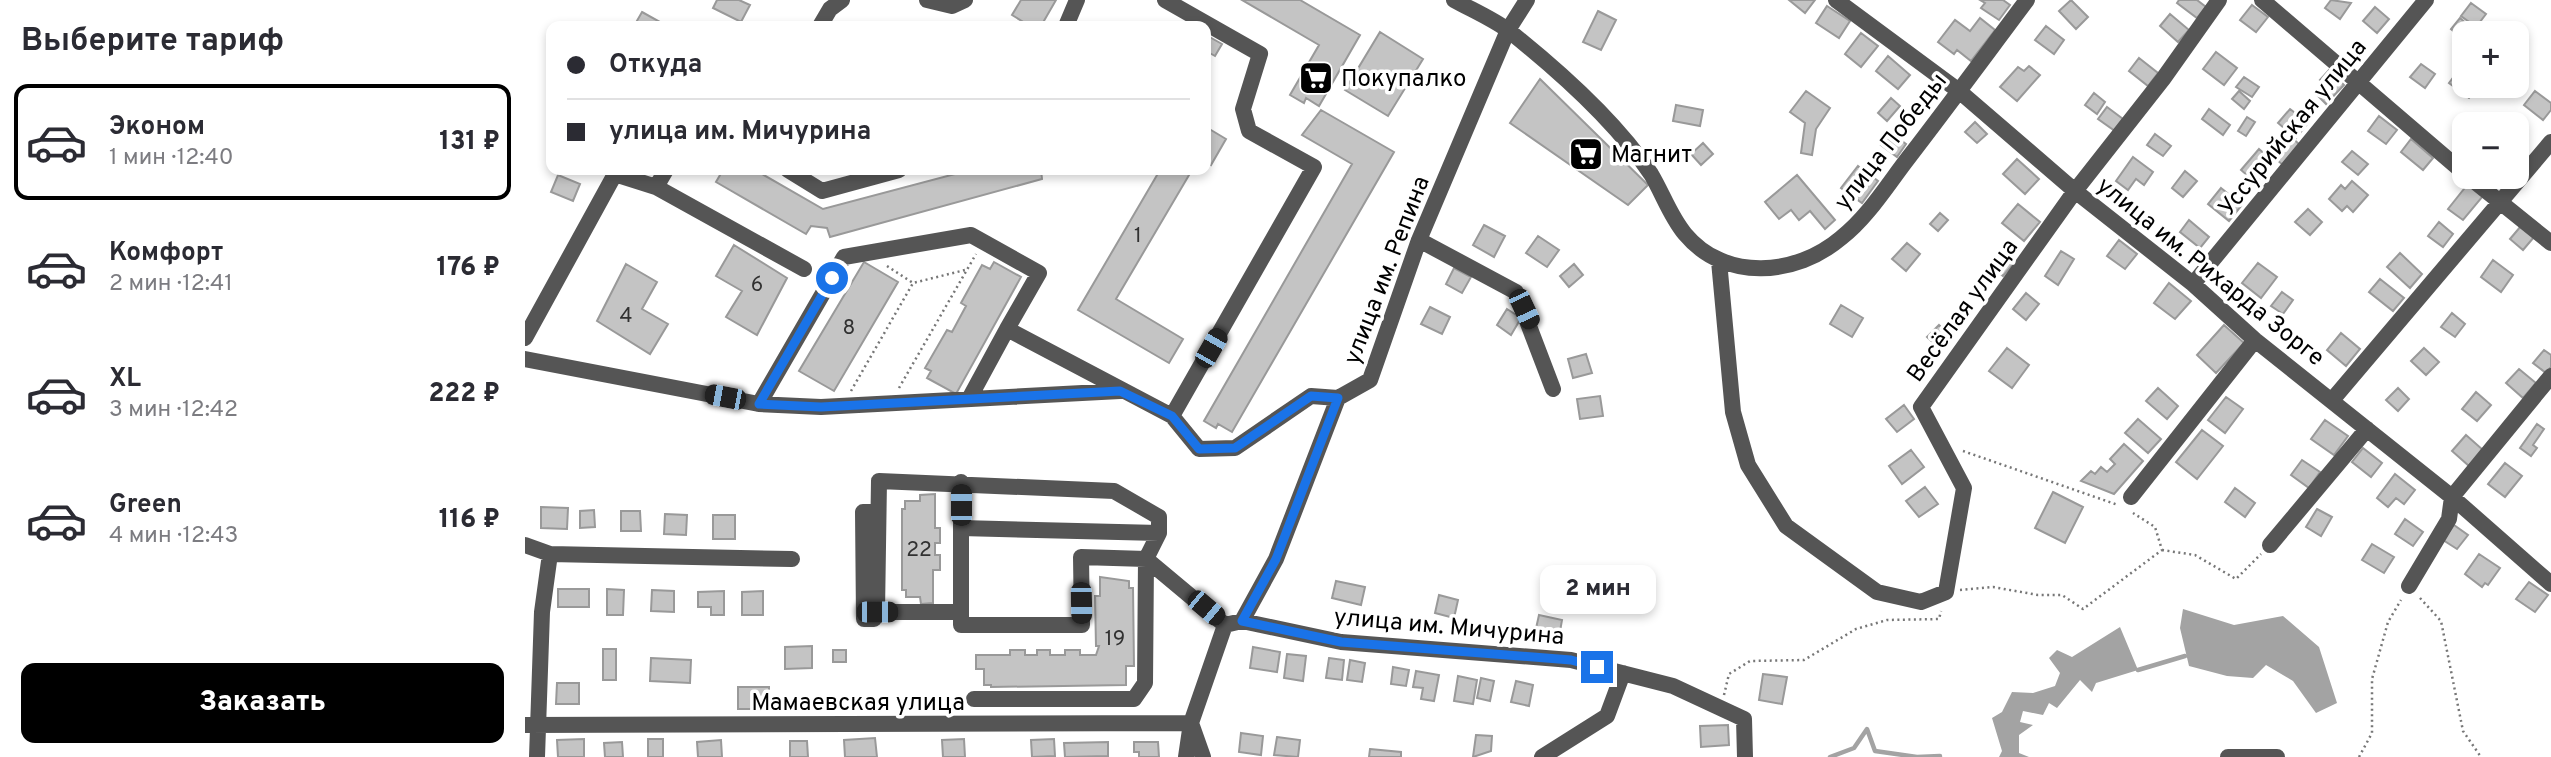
<!DOCTYPE html>
<html lang="ru">
<meta charset="utf-8">
<style>
:root{--surface:#fff;--page:#f2f2f3;--text:#2b2b33;--muted:#7c7c81;--line:#e1e1e2;--accent:#000}
body{margin:0;font-family:Overpass,sans-serif;background:var(--page);color:var(--text);height:100vh;display:flex;flex-direction:column;font-size:26px;white-space:nowrap}
*{box-sizing:border-box;margin:0}
p{font-size:23px;color:var(--muted)}
.icon{flex:none;width:38px;height:38px;fill:none;stroke:currentColor;stroke-width:2;stroke-linecap:round;stroke-linejoin:round}
.map{position:relative;flex:1;overflow:hidden}
.sheet{display:flex;flex-direction:column;background:var(--surface);width:525px}
.sheet>*{flex:none}
.hud{position:absolute;left:21px;top:21px;width:665px;height:154px;border-radius:14px;box-shadow:0 4px 10px #0003;display:grid;align-content:center;height:154px;padding:0 21px;background:var(--surface)}
.controls{position:absolute;left:1927px;top:21px;display:grid;gap:14px}
.controls a{display:grid;place-items:center;width:77px;height:77px;border-radius:14px;background:var(--surface);box-shadow:0 4px 10px #0003;font-size:35px}
.end{position:absolute;width:32px;height:32px;margin:-16px;border:9px solid #1a73e8;background:#fff;box-shadow:0 0 0 4px #fff}
.from{border-radius:50%}
.bubble{position:absolute;height:49px;border-radius:14px;background:var(--surface);box-shadow:0 4px 10px #0003;font-size:23px;font-weight:800;line-height:49px;text-align:center}
.car{position:absolute;width:21px;height:42px;margin:-21px -10px;border-radius:9px;box-shadow:0 0 5px 2px #0007;background:linear-gradient(#222 24%,#8ab4d8 0 40%,#222 0 76%,#8ab4d8 0 86%,#222 0)}
.hud b{display:flex;align-items:center;gap:24px;height:66px;font-size:26px}
.hud b+b{border-top:2px solid var(--line)}
.hud i{width:18px;height:18px;background:var(--text)}
ul{padding:0;list-style:none}
li{display:flex;align-items:center;gap:21px;height:116px;margin:0 14px 10px;padding:0 7px;border:4px solid transparent;border-radius:14px}
li div{flex:1}
li b{display:block;font-size:26px}
li em{font-style:normal;font-weight:800}
li.on{border-color:var(--accent)}
li>.icon{width:63px;height:63px;stroke-width:1.5}
h2{padding:0 21px;font-size:32px;line-height:84px}
.cta{display:flex;gap:14px;margin-top:auto;padding:14px 21px}
.cta a{flex:1;height:80px;border-radius:14px;background:var(--accent);color:#fff;font-size:28px;font-weight:800;line-height:80px;text-align:center}
main{display:flex;flex:1;min-height:0}
.map>svg:first-child{display:block}
</style>
<main>
<section class="sheet">
<h2>Выберите тариф</h2>
<ul>
<li class="on"><svg class="icon" aria-label="car" viewBox="0 0 24 24"><path d="M5 17H2v-5l4-1 3-4h7l3 4 3 1v5h-3M9 17h6M6 11h13"/><circle cx="7" cy="17" r="2"/><circle cx="17" cy="17" r="2"/></svg><div><b>Эконом</b><p>1 мин · 12:40</p></div><em>131 ₽</em></li>
<li><svg class="icon" aria-label="car" viewBox="0 0 24 24"><path d="M5 17H2v-5l4-1 3-4h7l3 4 3 1v5h-3M9 17h6M6 11h13"/><circle cx="7" cy="17" r="2"/><circle cx="17" cy="17" r="2"/></svg><div><b>Комфорт</b><p>2 мин · 12:41</p></div><em>176 ₽</em></li>
<li><svg class="icon" aria-label="car" viewBox="0 0 24 24"><path d="M5 17H2v-5l4-1 3-4h7l3 4 3 1v5h-3M9 17h6M6 11h13"/><circle cx="7" cy="17" r="2"/><circle cx="17" cy="17" r="2"/></svg><div><b>XL</b><p>3 мин · 12:42</p></div><em>222 ₽</em></li>
<li><svg class="icon" aria-label="car" viewBox="0 0 24 24"><path d="M5 17H2v-5l4-1 3-4h7l3 4 3 1v5h-3M9 17h6M6 11h13"/><circle cx="7" cy="17" r="2"/><circle cx="17" cy="17" r="2"/></svg><div><b>Green</b><p>4 мин · 12:43</p></div><em>116 ₽</em></li>
</ul>
<div class="cta"><a>Заказать</a></div>
</section>
<div class="map">
<svg width="2026" height="757" viewBox="0 0 2026 757">
<rect width="100%" height="100%" fill="#fff"/>
<path fill="#a3a3a3" d="M1658,609L1709,625L1758,616L1794,647L1812,703L1791,713L1768,681L1741,665L1728,678L1702,676L1664,666L1655,628Z
M1595,627L1613,670L1571,683L1567,692L1555,680L1532,708L1524,703L1518,715L1498,711L1495,722L1508,725L1494,735V753L1504,757H1474L1477,751L1467,718L1477,712L1487,692L1508,693L1530,686L1535,673L1524,658L1532,650L1547,657Z"/>
<g fill="none" stroke-linecap="round" stroke-linejoin="round">
<path stroke="#a3a3a3" stroke-width="4.5" d="M1613,670L1660,656
M1305,757L1329,748L1342,729L1350,751L1392,757L1415,756"/>
</g>
<path fill="#c4c4c4" stroke="#999" stroke-width="2" d="M192,0H214L225,5L216,22L188,8Z
M496,0H531L516,26H500V23L487,15Z
M717,0H775L835,35L794,106L781,98L779,103L765,95L794,45Z
M1264,0H1290L1280,13Z
M1455,0H1478L1485,5L1474,20L1456,8L1460,3Z
M1546,0L1563,17L1551,29L1534,11Z
M1654,0H1672L1681,7L1672,18L1652,3Z
M1806,0L1826,3L1815,19L1800,8Z
M1946,3L1961,14L1951,27L1936,16Z
M1727,5L1743,17L1731,32L1715,20Z
M1302,6L1325,21L1314,38L1291,23Z
M1850,7L1864,19L1852,33L1838,21Z
M1073,11L1091,20L1076,50L1058,42Z
M117,12L137,23L135,26H109Z
M1645,14L1664,30L1653,42L1635,26Z
M1455,18L1470,30L1446,61L1432,50L1429,54L1413,42L1430,20L1445,31Z
M1935,18L1952,33H1939V40L1926,29Z
M1521,26L1539,40L1529,54L1510,40Z
M855,32L898,59L863,116L820,90Z
M1336,33L1353,46L1336,67L1320,54Z
M681,35L697,44L690,56L681,51Z
M1691,52L1712,68L1699,85L1678,69Z
M1363,56L1385,75L1373,89L1351,71Z
M1614,58L1633,73L1623,86L1604,71Z
M1896,64L1910,74L1900,88L1885,77Z
M1504,66L1515,75L1492,101L1475,87L1493,67L1499,71Z
M1936,67L1939,70V86H1954L1944,98L1924,83Z
M1804,70L1819,85L1801,104L1792,95L1801,85L1795,80Z
M1719,77L1734,87L1727,97L1711,87Z
M1015,79L1123,185L1103,205L985,123Z
M1281,91L1305,108L1291,129L1287,155L1276,153L1280,123L1265,112Z
M1714,91L1725,101L1719,109L1707,99Z
M2010,91L2026,103V110L2018,120L1999,105Z
M1569,93L1580,102L1572,114L1560,105Z
M1366,98L1375,106L1362,121L1353,113Z
M1151,105L1178,110L1175,126L1148,121Z
M1582,107L1598,119L1590,131L1573,119Z
M1684,109L1705,125L1698,135L1677,119Z
M1765,109L1783,123L1771,138L1753,123Z
M796,110L869,152L707,432L693,424L691,428L679,421L827,164L777,135Z
M1854,116L1872,130L1861,144L1843,131Z
M1722,117L1730,122L1721,136L1713,131Z
M1450,122L1462,134L1452,143L1440,132Z
M681,127L701,139L686,165L681,162Z
M1365,132L1381,144L1372,157L1356,145Z
M1762,133L1776,146L1758,165L1747,156L1758,144L1754,141Z
M1630,134L1646,146L1638,156L1622,145Z
M1886,139L1908,158L1898,170L1876,152Z
M1178,143L1188,154L1176,165L1166,154Z
M1734,149L1749,162L1731,183L1716,170Z
M1827,151L1843,164L1833,175L1817,162Z
M1608,157L1628,172L1619,185L1611,179L1603,190L1591,181Z
M1492,159L1514,179L1500,194L1478,174Z
M1333,166L1353,181L1337,203L1316,188Z
M198,170H230L298,209L445,170H516L517,179L305,237L302,228L286,226L281,234L191,182Z
M635,170H667L591,299L658,339L644,363L553,310Z
M1660,171L1672,181L1658,197L1647,188Z
M33,175L55,184L48,201L26,192Z
M1272,175L1310,220L1300,229L1285,211L1274,220L1266,210L1254,219L1240,202Z
M1827,181L1843,195L1828,212L1822,206L1817,211L1804,199L1816,185L1820,189Z
M1943,184L1958,196L1938,220L1923,209Z
M1696,188L1717,205L1704,221L1683,204Z
M1493,204L1515,222L1499,241L1477,223Z
M1783,209L1797,222L1785,235L1770,222Z
M1415,213L1423,220L1413,231L1405,224Z
M1664,220L1684,237L1675,248L1655,232Z
M1914,222L1928,234L1918,247L1903,236Z
M959,225L980,236L969,257L948,245Z
M1996,226L2009,237L1998,250L1985,239Z
M1013,236L1034,250L1022,267L1001,253Z
M1594,240L1612,254L1600,269L1582,256Z
M1382,243L1395,254L1381,271L1367,259Z
M209,245L262,278L232,335L201,317L217,291L191,276Z
M1477,250L1491,261L1478,276L1465,265Z
M1536,251L1549,259L1533,285L1520,276Z
M1875,253L1897,274L1885,288L1862,267Z
M1968,260L1988,275L1976,292L1956,277Z
M339,262L373,282L309,391L274,371Z
M469,262L496,277L431,394L402,378L406,371L400,368L422,330L427,332L441,306L436,303L457,265L465,269Z
M1733,263L1752,277L1736,298L1717,283Z
M101,264L132,282L117,309L143,324L125,354L72,321Z
M1049,264L1058,275L1044,287L1035,276Z
M929,268L946,277L937,293L921,284Z
M1855,279L1879,298L1868,311L1844,292Z
M1644,283L1666,301L1650,319L1629,303Z
M1757,292L1768,300L1758,314L1746,306Z
M1501,293L1514,304L1501,320L1488,309Z
M1316,305L1338,318L1327,337L1305,324Z
M905,307L925,317L917,334L896,324Z
M982,309L996,318L986,335L972,325Z
M1927,313L1940,324L1930,337L1916,327Z
M1414,325L1427,337L1415,349L1402,337Z
M1699,325L1719,343L1691,373L1672,355Z
M1816,333L1835,349L1821,366L1802,350Z
M1482,348L1504,365L1487,388L1464,371Z
M1899,348L1914,362L1901,375L1886,361Z
M2019,350L2026,355V367L2021,373L2008,363Z
M1061,354L1067,373L1048,378L1043,359Z
M1994,369L2011,383L1998,398L1981,383Z
M1633,388L1653,406L1642,419L1621,401Z
M1873,388L1884,399L1873,411L1861,400Z
M1951,392L1966,405L1952,421L1937,409Z
M1075,396L1078,416L1055,419L1052,399Z
M1701,397L1718,409L1700,433L1683,420Z
M1379,405L1389,419L1372,432L1361,419Z
M1613,419L1636,439L1623,453L1600,433Z
M1800,420L1823,436L1809,455L1786,439Z
M2012,424L2019,429L2008,445L2012,448L2006,456L1995,448Z
M1677,430L1698,446L1672,479L1651,462Z
M1941,435L1958,450L1944,466L1927,451Z
M1599,444L1618,461L1589,494L1556,481L1566,471L1570,474L1576,467L1582,472L1590,464L1585,459Z
M1838,448L1857,463L1846,477L1827,462Z
M1386,450L1399,467L1377,484L1364,466Z
M1777,460L1795,472L1784,488L1766,475Z
M1980,463L1997,476L1980,497L1963,484Z
M1870,474L1890,490L1879,504L1871,498L1863,507L1852,498Z
M1400,487L1413,504L1394,517L1381,501Z
M1710,488L1730,503L1720,517L1700,502Z
M1528,492L1558,507L1540,543L1510,528Z
M410,494V528H415V543H410V555H415V570H408V603L396,604L395,597H381V590H377V509H380V501H395V495Z
M16,507L43,508L42,529L16,528Z
M1792,509L1807,517L1796,536L1781,527Z
M69,510L70,527L55,528V511Z
M96,511H115L116,531H96Z
M140,514L162,515L161,535L139,534Z
M188,515H210V539H188Z
M1880,519L1898,532L1888,546L1870,534Z
M1929,525L1943,535L1932,549L1918,540Z
M1847,544L1869,557L1859,573L1837,560Z
M1954,554L1975,568L1963,585L1960,583L1957,587L1940,574Z
M575,577L604,581V588H608L609,666H601V685L466,687V685H459V669H451V655H485V650H500V655H512V650H525V655H540V650H555V655H571L574,646H571L570,596H575Z
M811,581L840,587L836,605L807,598Z
M2004,582L2023,595L2010,612L1991,599Z
M33,589H64V607H33Z
M82,589L99,590L98,615H82Z
M127,590L149,591V612L126,611Z
M199,591V615H186V607H173V592Z
M238,591V615H217V592Z
M914,595L933,600L929,618L910,613Z
M1014,615L1037,620L1034,637L1010,633Z
M287,646V668L260,669V647Z
M728,647L755,652L752,672L725,668Z
M78,649H91V680H78Z
M308,650H321V662H308Z
M762,654L781,656L778,681L759,678Z
M126,658L166,660L165,683L125,681Z
M804,658L819,660L817,680L801,678Z
M825,660L840,663L837,682L822,680Z
M868,667L884,670L881,686L866,684Z
M891,671L914,675L909,701L896,699L898,688L888,687Z
M1238,674L1262,677L1257,704L1234,700Z
M933,676L952,680L948,704L929,701Z
M956,678L969,681L965,701L952,698Z
M991,681L1008,685L1004,706L986,702Z
M32,683H54V704H31Z
M213,687H244V709H213Z
M1203,725L1204,745L1176,747L1175,726Z
M716,733L738,736L736,755L714,752Z
M951,735L967,736L966,751L948,757Z
M752,737L775,740L773,757L749,755Z
M350,738L352,757H320L319,740Z
M59,739V757H33L32,740Z
M123,739H138V757H123Z
M439,739L440,757H418L417,740Z
M529,739L530,756L507,757L506,740Z
M196,740L197,757H173L172,742Z
M265,741H282L283,757H265Z
M97,742L98,757H80L79,743Z
M583,742V756L540,757L539,743Z
M609,742H633L634,757H614V752H609Z
M845,749L876,752V757H844Z"/>
<g fill="none" stroke-linecap="round" stroke-linejoin="round">
<path stroke="#777" stroke-width="2.5" stroke-dasharray="2 3.5" stroke-linecap="butt" d="M362,266L388,283L440,270
M374,388L451,254
M326,391L388,283
M1438,451L1593,505
M1637,550L1670,555L1711,579L1736,554
M1435,590L1468,587L1513,595H1537L1558,609L1637,550L1630,527L1608,513
M1895,598L1916,621L1938,731L1956,757
M1199,695L1204,674L1225,661L1279,660L1331,629L1362,620L1414,619L1416,611
M1834,757L1847,733V679L1863,622L1876,600"/>
<path stroke="#555" stroke-width="16" d="M402,0L427,6L440,0
M929,0C947,10 968,19 984,31C1033,70 1092,123 1126,174C1138,194 1145,216 1160,234C1200,282 1271,276 1316,238C1343,217 1363,184 1384,157C1424,105 1463,52 1502,0
M1311,0L1434,91L1550,191L1668,284L1730,340L1927,497L2026,584
M1737,0L1939,173
M295,26L305,9L317,0
M541,26L552,0
M263,170L297,191L374,170
M1944,177L2026,243
M131,187L141,170
M894,240L991,292L1028,389
M1194,261L1208,412L1223,465L1261,526L1352,592L1396,602L1421,592L1439,488L1396,407L1550,191L1638,79L1694,0
M1668,284L1901,0
M0,338L90,174L131,187L279,269
M0,359L234,404
M595,391L296,407L234,404L319,257L446,235L514,273L482,329L647,416L789,167L724,131L718,109L735,54L640,0
M444,399L482,329
M1808,399L2026,142
M647,416L674,449L710,448L786,396L813,398
M436,482V625H557L556,557L621,559L700,625
M1606,497L1730,340
M338,512H348L349,619H339Z
M436,528L634,533V517L589,491L354,481L352,612H436
M0,545L25,554L267,559
M1745,545L1842,429
M1884,586L1924,519L1927,497L2026,376
M717,621L751,559L813,398L845,380L894,240L983,30L1002,0
M700,625L717,621L816,642L1046,660L1148,686L1219,719L1220,757
M449,699H609L620,683L621,559L634,533
M0,725L666,723
M667,726L678,757
M12,757L17,612L25,554
M661,757L666,723L700,625
M1017,757L1082,716L1098,673
M1703,757H1752"/>
</g>
<g fill="none" stroke-linecap="round" stroke-linejoin="round">
<path stroke="#1a73e8" stroke-width="9" d="M307,278L234,404L296,407L595,391L647,416L674,449L710,448L786,396L813,398L751,559L717,621L816,642L1046,660L1072,667"/>
</g>
<defs>
<g id="supermarket-square" transform="scale(1.75)"><rect x="-9" y="-9" width="18" height="18" rx="4" fill="#000" stroke="#fff"/><path d="M-6-5.5h2.5l.6 2H6L4.5 2H-2.5L-4.4-4H-6ZM-1.5 3.2a1.3 1.3 0 1 0 .1 0ZM3 3.2a1.3 1.3 0 1 0 .1 0Z" fill="#fff"/></g>
</defs>
<g fill-rule="evenodd">
<use href="#supermarket-square" x="791" y="78"/>
<use href="#supermarket-square" x="1061" y="154"/>
</g>
<g text-anchor="middle" stroke-width="7" stroke-linejoin="round" paint-order="stroke">
<g font-size="21" fill="#313131">
<text x="613" y="242">1</text>
<text x="232" y="291">6</text>
<text x="101" y="322">4</text>
<text x="324" y="334">8</text>
<text x="394" y="556">22</text>
<text x="590" y="645">19</text>
</g>
<g font-size="24" fill="#000" stroke="#fff" text-anchor="start">
<text x="816" y="86">Покупалко</text>
<text x="1086" y="162">Магнит</text>
</g>
<g font-size="24" fill="#000" stroke="#fff">
<text transform="translate(1767 127) rotate(-51)" y="8">Уссурийская улица</text>
<text transform="translate(1365 141) rotate(-52)" y="8">улица Победы</text>
<text transform="translate(861 270) rotate(-69)" y="8">улица им. Репина</text>
<text transform="translate(1686 271) rotate(39)" y="8">улица им. Рихарда Зорге</text>
<text transform="translate(1437 310) rotate(-54)" y="8">Весёлая улица</text>
<text transform="translate(924 626) rotate(5)" y="8">улица им. Мичурина</text>
<text x="333" y="710">Мамаевская улица</text>
</g>
</g>
</svg>
<div class="controls">
<a>+</a>
<a>−</a>
</div>
<i class="end from" style="left:307px;top:278px"></i>
<i class="end" style="left:1072px;top:667px"></i>
<div class="bubble" style="left:1015px;top:565px;width:116px">2 мин</div>
<i class="car" style="left:999px;top:309px;rotate:155deg"></i>
<i class="car" style="left:686px;top:348px;rotate:30deg"></i>
<i class="car" style="left:200px;top:397px;rotate:281deg"></i>
<i class="car" style="left:436px;top:505px;rotate:0deg"></i>
<i class="car" style="left:556px;top:603px;rotate:179deg"></i>
<i class="car" style="left:681px;top:608px;rotate:130deg"></i>
<i class="car" style="left:352px;top:612px;rotate:90deg"></i>
<div class="hud">
<b><i class="from"></i>Откуда</b>
<b><i></i>улица им. Мичурина</b>
</div>
</div>
</main>
